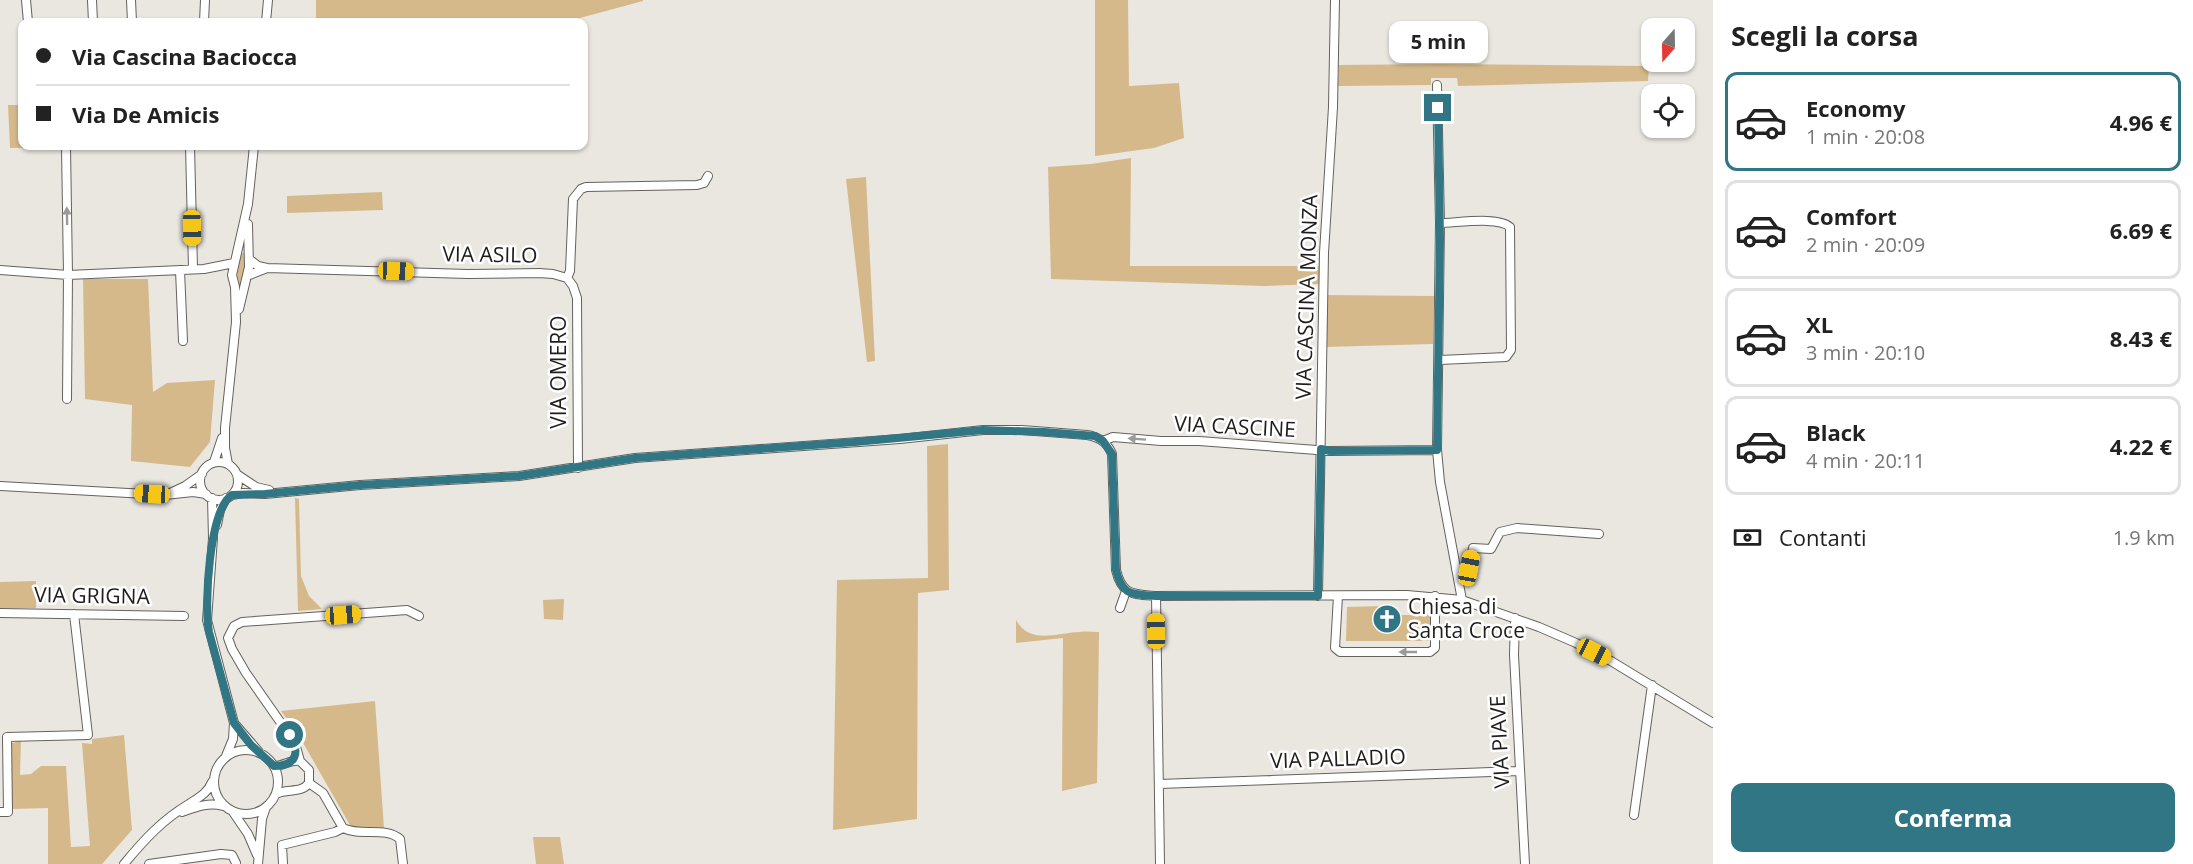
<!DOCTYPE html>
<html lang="it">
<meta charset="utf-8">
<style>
:root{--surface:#fff;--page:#f2f2f2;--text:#222;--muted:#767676;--line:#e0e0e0;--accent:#317684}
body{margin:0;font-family:"Open Sans",sans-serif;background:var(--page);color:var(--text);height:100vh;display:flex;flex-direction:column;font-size:22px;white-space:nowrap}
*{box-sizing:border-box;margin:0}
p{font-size:20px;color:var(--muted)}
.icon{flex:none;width:33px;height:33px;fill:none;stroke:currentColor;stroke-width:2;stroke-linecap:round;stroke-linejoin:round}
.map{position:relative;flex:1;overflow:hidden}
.sheet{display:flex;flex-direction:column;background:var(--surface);width:480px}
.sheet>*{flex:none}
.top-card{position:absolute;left:18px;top:18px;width:570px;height:132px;border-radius:12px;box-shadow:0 2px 4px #0004;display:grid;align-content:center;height:132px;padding:0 18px;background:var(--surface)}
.needle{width:39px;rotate:200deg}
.tools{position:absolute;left:1641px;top:18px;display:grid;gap:12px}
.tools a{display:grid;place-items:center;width:54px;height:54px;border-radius:12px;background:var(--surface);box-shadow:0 2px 4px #0004;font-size:30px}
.end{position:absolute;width:27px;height:27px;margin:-14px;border:8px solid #317684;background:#fff;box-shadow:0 0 0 3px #fff}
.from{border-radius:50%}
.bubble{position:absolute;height:42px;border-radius:12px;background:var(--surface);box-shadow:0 2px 4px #0004;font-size:20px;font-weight:700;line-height:42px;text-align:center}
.car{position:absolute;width:18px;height:36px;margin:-18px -9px;border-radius:8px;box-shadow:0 0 4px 2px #0007;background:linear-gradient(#f5c518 24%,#345 0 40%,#f5c518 0 76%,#345 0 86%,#f5c518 0)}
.top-card b{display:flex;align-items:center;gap:21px;height:57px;font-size:22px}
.top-card b+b{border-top:2px solid var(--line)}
.top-card i{width:15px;height:15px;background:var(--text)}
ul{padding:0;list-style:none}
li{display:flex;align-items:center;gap:18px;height:99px;margin:0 12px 9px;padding:0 6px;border:3px solid var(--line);border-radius:12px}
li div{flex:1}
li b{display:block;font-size:22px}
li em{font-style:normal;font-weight:700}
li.selected{border-color:var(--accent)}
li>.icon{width:54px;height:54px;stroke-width:1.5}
h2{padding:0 18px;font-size:27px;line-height:72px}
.pay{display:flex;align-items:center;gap:15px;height:66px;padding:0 18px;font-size:22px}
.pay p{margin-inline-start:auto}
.cta{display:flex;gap:12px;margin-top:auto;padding:12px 18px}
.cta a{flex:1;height:69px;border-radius:12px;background:var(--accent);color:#fff;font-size:24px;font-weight:700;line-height:69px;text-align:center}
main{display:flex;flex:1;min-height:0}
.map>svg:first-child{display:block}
</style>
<main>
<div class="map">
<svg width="1713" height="864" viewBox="0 0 1713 864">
<rect width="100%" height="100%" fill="#eae7e1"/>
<path fill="#d6b98b" d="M316,0H643V1L565,22H316Z
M1095,0H1128L1129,86L1179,83L1184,138L1154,148L1095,156Z
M1440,64L1649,66L1648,81L1458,86L1457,78H1431V85L1338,86L1339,65Z
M8,105H22V146L60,147L10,148Z
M1131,158L1130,266H1320V284L1264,286L1051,279L1048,167L1091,164Z
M866,177L875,361L867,362L846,179Z
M382,192L383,210L287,213V196Z
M242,253H244L246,264L240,287L236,269Z
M83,279H148L153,392L167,383L215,380L210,442L190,467L131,461L132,405L85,399Z
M1327,295L1434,296L1433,344L1325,347Z
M948,444L949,590L918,593L917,819L833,830L837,580L928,578L927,446Z
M295,498L299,499L301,576L309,596L322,609L298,611Z
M36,581V608H0V582Z
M564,599L563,620L544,619L543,600Z
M1382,606V623L1385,625L1392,623V615H1430V641H1346L1347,607Z
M1016,620C1030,645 1056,633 1079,632C1086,631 1092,632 1099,632L1097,783L1062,791L1063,638L1016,643Z
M375,701L384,828L351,827L298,734L281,711Z
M124,735L132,830L102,864H48V808L12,809V743L21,741L20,775L31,774L41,766H66L71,847L90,846L82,743L92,744V739Z
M533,837H560L564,864H536Z"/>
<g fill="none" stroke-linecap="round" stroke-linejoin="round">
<g stroke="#65625d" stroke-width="10">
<path id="minor" d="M26,0L28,22
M92,0L93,22
M131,0L132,22
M204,22L205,0
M266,22L268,0
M1437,85L1440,223L1437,450L1440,482L1462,600
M66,146L68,275L67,399
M190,146L193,269
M267,268L468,274L539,273L553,274L567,278
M0,270L68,275L204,269L234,263
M180,270L183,341
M247,276L267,268L258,266L249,259
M567,278L570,271L573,199L581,189L586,187L697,185L704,183L708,176
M567,278L573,286L577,298L578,468
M239,309L249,267L248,224
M1440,360L1506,357L1511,350L1510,227C1499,216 1456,223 1440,223
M1103,441L1113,437L1161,441H1199L1330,451L1437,450
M214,462L222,438
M200 481a19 19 0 1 1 38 0a19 19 0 1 1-38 0Z
M228,464L225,448V428L236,322L235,287L232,275L248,204L254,146
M238,475L256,487L269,490
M0,486L165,495L193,492L206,494
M170,493L185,486L202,474
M232,495L243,493L265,494L360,485L519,476L635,458L900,439L983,430H1022L1087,435C1099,437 1107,442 1112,454L1116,570C1122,595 1132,594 1156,596L1407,595L1462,600L1539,627L1576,643L1611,661L1713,723
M212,498L213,538L207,620L234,723L233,739L226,756
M217,525L220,510L226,498
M1456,569L1469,568L1473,548L1491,549L1500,532L1517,528L1599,534
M1156,596L1160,864
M1318,596L1324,253L1333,107L1335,0
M1338,596L1335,648L1340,652H1430L1435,648V596
M1120,608L1126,591
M0,613L184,616
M1515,618L1514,655L1525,864
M234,723L259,752
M214 782a32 32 0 1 1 64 0a32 32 0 1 1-64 0Z
M274,766C284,766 291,759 300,761
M309,783V770L300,761L295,743L246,673L232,649L228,638L234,626L242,622L407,610L419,616
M309,783L323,793L343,828
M1159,784L1519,771
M276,794C287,788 301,794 309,783
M0,812H8L7,737L88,735L74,614
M182,812C196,807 208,802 223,806
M233,812L248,834L257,855
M1634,815L1652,685
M124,864C144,840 162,820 189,804C198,798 208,793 212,782
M149,864L221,854L232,855L236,863
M258,864L262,819L266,807
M283,864L282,845L335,832L343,828C361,837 385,826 400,839L403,864"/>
</g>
<use href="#minor" stroke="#fff" stroke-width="8"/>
</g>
<defs><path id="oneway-solid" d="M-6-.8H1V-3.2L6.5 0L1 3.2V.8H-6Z" transform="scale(1.5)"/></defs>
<g fill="#9a9a99">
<use href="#oneway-solid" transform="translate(67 216) rotate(-91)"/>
<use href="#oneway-solid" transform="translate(1137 439) rotate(-176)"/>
<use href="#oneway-solid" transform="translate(1408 652) rotate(180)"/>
</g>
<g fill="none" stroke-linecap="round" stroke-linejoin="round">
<path stroke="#317684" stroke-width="8" d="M290,735C300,752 297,766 274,766L251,745L234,723L209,632C204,606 209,509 232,495L265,494L360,485L519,476L635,458L855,442L983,430L1044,432L1095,436L1103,441L1112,454L1116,570C1122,596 1132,594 1156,596H1318L1321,449L1330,451L1437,450L1440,239L1438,108"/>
</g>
<defs>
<g id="church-disc" transform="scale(1.5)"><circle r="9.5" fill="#317684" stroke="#fff"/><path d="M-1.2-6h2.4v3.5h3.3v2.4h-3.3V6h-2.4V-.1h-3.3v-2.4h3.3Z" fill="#fff"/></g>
</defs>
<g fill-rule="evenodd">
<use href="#church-disc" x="1387" y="619"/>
</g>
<g text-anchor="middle" stroke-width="5" stroke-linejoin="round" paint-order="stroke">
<g font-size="21" fill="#1f1e1c" stroke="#fff">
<text transform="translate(490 255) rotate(1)" y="7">VIA ASILO</text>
<text transform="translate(1307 297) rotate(-88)" y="7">VIA CASCINA MONZA</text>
<text transform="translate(559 372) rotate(-90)" y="7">VIA OMERO</text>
<text transform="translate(1235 427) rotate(3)" y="7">VIA CASCINE</text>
<text transform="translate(92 596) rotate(1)" y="7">VIA GRIGNA</text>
<text transform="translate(1500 742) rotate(-93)" y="7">VIA PIAVE</text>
<text transform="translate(1338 759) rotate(-2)" y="7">VIA PALLADIO</text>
</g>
<g font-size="21" fill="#1f1e1c" stroke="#fff" text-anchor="start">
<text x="1408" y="614">Chiesa di<tspan x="1408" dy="24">Santa Croce</tspan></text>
</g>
</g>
</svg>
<div class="tools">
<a><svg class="needle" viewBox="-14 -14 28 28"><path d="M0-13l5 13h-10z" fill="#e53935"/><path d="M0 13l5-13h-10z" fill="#767676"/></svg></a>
<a><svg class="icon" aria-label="locate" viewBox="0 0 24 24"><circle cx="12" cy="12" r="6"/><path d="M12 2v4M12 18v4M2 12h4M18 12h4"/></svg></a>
</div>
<i class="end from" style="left:290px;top:735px"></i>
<i class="end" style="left:1438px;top:108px"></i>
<div class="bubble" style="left:1389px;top:21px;width:99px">5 min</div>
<i class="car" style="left:192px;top:228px;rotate:179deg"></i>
<i class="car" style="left:396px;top:271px;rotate:92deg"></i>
<i class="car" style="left:152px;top:494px;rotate:273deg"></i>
<i class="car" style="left:1469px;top:568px;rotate:11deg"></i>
<i class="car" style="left:343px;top:615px;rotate:86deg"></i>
<i class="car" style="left:1156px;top:631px;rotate:359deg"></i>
<i class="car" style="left:1594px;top:652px;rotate:117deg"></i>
<div class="top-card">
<b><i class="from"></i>Via Cascina Baciocca</b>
<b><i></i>Via De Amicis</b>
</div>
</div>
<section class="sheet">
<h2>Scegli la corsa</h2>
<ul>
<li class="selected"><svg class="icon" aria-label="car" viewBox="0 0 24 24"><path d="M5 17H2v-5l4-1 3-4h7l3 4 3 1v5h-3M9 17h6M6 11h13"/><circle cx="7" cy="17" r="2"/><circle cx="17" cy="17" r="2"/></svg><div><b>Economy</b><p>1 min · 20:08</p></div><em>4.96 €</em></li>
<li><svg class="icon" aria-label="car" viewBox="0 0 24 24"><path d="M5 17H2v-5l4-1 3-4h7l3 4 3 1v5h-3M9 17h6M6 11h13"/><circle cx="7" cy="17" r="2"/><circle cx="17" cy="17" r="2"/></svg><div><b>Comfort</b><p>2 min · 20:09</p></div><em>6.69 €</em></li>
<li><svg class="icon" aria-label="car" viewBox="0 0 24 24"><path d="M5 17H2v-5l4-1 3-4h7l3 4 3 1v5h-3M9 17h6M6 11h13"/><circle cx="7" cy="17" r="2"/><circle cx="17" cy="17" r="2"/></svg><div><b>XL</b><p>3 min · 20:10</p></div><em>8.43 €</em></li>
<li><svg class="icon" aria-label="car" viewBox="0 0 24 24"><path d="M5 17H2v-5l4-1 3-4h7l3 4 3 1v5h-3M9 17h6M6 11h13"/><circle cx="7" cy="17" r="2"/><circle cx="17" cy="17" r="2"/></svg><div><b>Black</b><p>4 min · 20:11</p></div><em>4.22 €</em></li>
</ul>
<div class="pay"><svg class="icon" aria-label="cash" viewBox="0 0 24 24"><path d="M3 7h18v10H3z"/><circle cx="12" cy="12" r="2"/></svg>Contanti<p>1.9 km</p></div>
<div class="cta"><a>Conferma</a></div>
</section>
</main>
